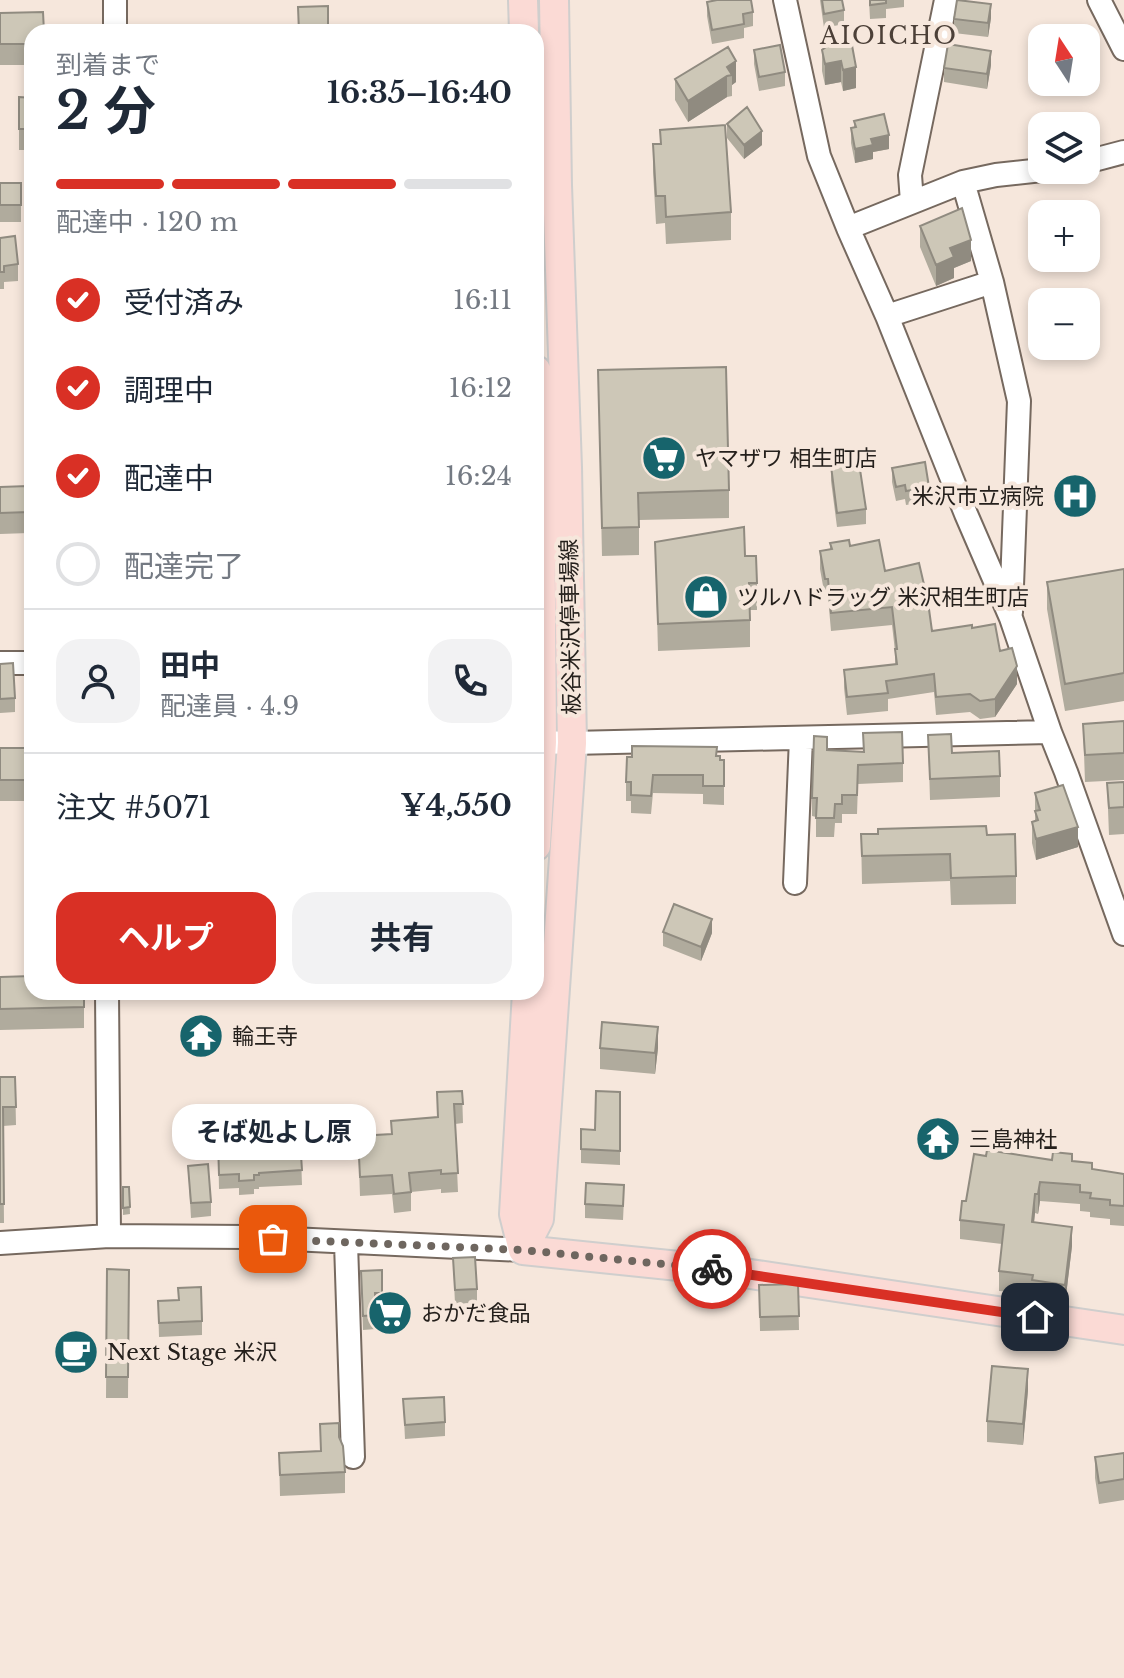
<!DOCTYPE html>
<html lang="ja">
<meta charset="utf-8">
<style>
:root{--surface:#fff;--page:#f2f2f3;--text:#1f2937;--muted:#747a83;--line:#e0e1e3;--accent:#d93025}
body{margin:0;font-family:"Libre Baskerville","Noto Sans JP",serif;background:var(--page);color:var(--text);height:100vh;display:flex;flex-direction:column;font-size:30px;white-space:nowrap}
*{box-sizing:border-box;margin:0}
p{font-size:26px;color:var(--muted)}
.icon{flex:none;width:44px;height:44px;fill:none;stroke:currentColor;stroke-width:2;stroke-linecap:round;stroke-linejoin:round}
.map{position:relative;flex:1;overflow:hidden}
.sheet{position:absolute;left:24px;top:24px;width:520px;height:976px;display:flex;flex-direction:column;background:var(--surface);border-radius:24px;box-shadow:0 4px 12px #0003}
.sheet>*{flex:none}
.needle{width:52px;rotate:348deg}
.tools{position:absolute;left:1028px;top:24px;display:grid;gap:16px}
.tools a{display:grid;place-items:center;width:72px;height:72px;border-radius:16px;background:var(--surface);box-shadow:0 4px 12px #0003;font-size:40px}
.pin{position:absolute;display:grid;place-items:center;width:68px;height:68px;color:#fff;margin:-34px;border-radius:16px;box-shadow:0 4px 12px #0006}
.courier{position:absolute;display:grid;place-items:center;width:80px;height:80px;margin:-40px;border:6px solid #d93025;border-radius:50%;background:#fff;color:#222;box-shadow:0 2px 10px #0007}
.bubble{position:absolute;height:56px;border-radius:24px;background:var(--surface);box-shadow:0 4px 12px #0003;font-size:26px;font-weight:700;line-height:56px;text-align:center}
.head em{font-style:normal;font-weight:700}
.head div{display:flex;flex-direction:column-reverse}
.head{display:flex;align-items:center;justify-content:space-between;height:136px;padding:0 32px}
h1{font-size:52px;font-weight:700;line-height:60px}
.bar{display:grid;grid-template-columns:repeat(4,1fr);gap:12px 8px;align-content:center;height:96px;padding:0 32px}
.bar i{height:10px;border-radius:6px;background:var(--line)}
.bar .on{background:var(--accent)}
.bar p{grid-column:span 4}
.line{display:flex;align-items:center;gap:20px;padding:0 32px;border-top:2px solid var(--line)}
.line div{flex:1}
.round{display:grid;place-items:center;flex:none;width:84px;height:84px;border-radius:24px;background:var(--page)}
ol{padding:0 32px;list-style:none}
li{display:flex;align-items:center;gap:24px;height:88px}
li p{margin-inline-start:auto}
li .icon{padding:8px;border-radius:50%;background:var(--accent);color:#fff;stroke-width:4}
li:last-child{color:var(--muted)}
li i{width:44px;height:44px;border:4px solid var(--line);border-radius:50%}
.action{display:flex;gap:16px;margin-top:auto;padding:16px 32px}
.action a{flex:1;height:92px;border-radius:24px;background:var(--accent);color:#fff;font-size:32px;font-weight:700;line-height:92px;text-align:center}
.action a+a{background:var(--page);color:var(--text)}
.map>svg:first-child{display:block}
.lines{fill:none;stroke-linecap:round;stroke-linejoin:round}
.minor-casing{stroke:#76695f;stroke-width:26}
.major-casing{stroke:#cfcecd;stroke-width:32}
.minor{stroke:#fff;stroke-width:22}
.major{stroke:#fbdad5;stroke-width:28}
.wall{fill:#b0ab9d}
.shaded-wall{fill:#908b80}
.building{fill:#cdc7b7;stroke:#908b80;stroke-width:2}
.done{stroke:#6e665f;stroke-width:8;stroke-dasharray:0 14.4}
.route{stroke:#d93025;stroke-width:10}
.labels{text-anchor:middle;stroke-width:8;stroke-linejoin:round;paint-order:stroke}
.poi-label{font-size:22px;fill:#25201c;stroke:#f6e7dc;text-anchor:start}
.street-label{font-size:22px;fill:#25201c;stroke:#f6e7dc}
.neighbourhood-label{font-size:24px;letter-spacing:2px;fill:#4c4038;stroke:#f6e7dc}
</style>
<div class="map">
<svg width="1124" height="1678" viewBox="0 0 1124 1678">
<rect width="100%" height="100%" fill="#f6e7dc"/>
<g class="lines">
<!-- minor casing -->
<g class="minor-casing">
<path id="minor" d="M785,0L819,156L848,228L887,316L966,514L1011,618L1050,732L1066,772L1124,934
M1099,0L1124,49
M115,32V0
M1086,162L1124,152
M912,202L910,175L946,0
M848,228L963,182L996,175L1042,170
M992,282L1019,401L1011,612
M887,316L992,282L963,182
M0,663H32
M536,742L572,743L1050,732
M795,883L801,738
M107,992L109,1236
M0,1243L109,1236L248,1237L523,1250
M346,1243L353,1457"/>
</g>
<!-- major casing -->
<g class="major-casing">
<path id="major" d="M523,0L524,32
M536,370L540,467L542,742L536,846
M523,1250L539,1219L572,743L567,467L557,185L554,0
M523,1250L737,1272L1124,1330
M523,1250L514,1214L527,992"/>
</g>
<!-- minor -->
<use href="#minor" class="minor"/>
<!-- major -->
<use href="#major" class="major"/>
</g>
<!-- wall -->
<path class="wall" d="M820,0H842L844,10V24L824,28Z
M869,0H904V7L886,9V18L870,19Z
M707,2L753,12V26L744,28V38L712,44L707,16Z
M0,13L32,32V65H0Z
M991,18L988,37L954,33V19Z
M830,44L856,88L843,91L841,82L825,85L822,71V50Z
M754,50L785,72V86L759,91L754,64Z
M736,61V82L732,85V96L727,97L688,122L675,100V79Z
M991,65L987,89L944,82V68Z
M19,97L32,98V150H19Z
M854,121L889,149L873,152V159L855,163L851,143V128H854Z
M727,124L762,145L744,159L727,138Z
M660,130L731,212V240L666,244L665,223L656,224L653,172V144H660Z
M0,183H21V222H0Z
M920,226L971,261L954,268V278L936,286L920,247Z
M0,238L18,264V281L4,282V289H0Z
M598,370L729,490V518L639,520V555L602,556Z
M831,466L866,509V524L837,527L831,481Z
M892,468L929,487V501L906,505L905,499L896,501L892,482Z
M28,486L29,533L0,534V487Z
M655,542L745,556L757,583V610H750V647L658,651Z
M830,543L850,546L885,571L932,631L972,628L1000,651L1017,684L995,717L980,719L970,712L936,715L934,692L888,699V711L847,715L844,688V670L895,664V651L892,625L831,631L828,597H825L820,569V551L830,549Z
M1124,569V701L1065,711L1047,609V582Z
M0,664L15,698V712L0,713Z
M1124,721V780L1085,782L1083,724Z
M863,733L903,763V782L858,784L857,814H842V823H835L834,837H816V817L812,816V798L827,750L863,752Z
M928,735L952,753L1000,776V797L930,800Z
M0,748H32V801H0Z
M717,756L720,760H724V805L703,804V794L653,793L651,814L631,813V801H626V782Z
M1124,782V834L1109,835L1107,783Z
M1035,793L1078,847L1036,860L1032,843V822L1035,821Z
M861,834L987,835L1016,876V904L951,905L950,881L862,884Z
M663,932L712,933L701,961L663,946Z
M0,977L84,992V1028L0,1030Z
M600,1048H658L655,1074L600,1069Z
M0,1077H15L16,1125L3,1126L4,1223H0Z
M462,1091L463,1123L455,1124L458,1192L441,1193V1189L411,1192V1211L394,1213L392,1194L360,1196L358,1136L391,1134V1121L438,1117L437,1092Z
M620,1092V1165L581,1163V1129L595,1130Z
M343,1122H348V1153L301,1154L302,1185L259,1187V1189H254V1194L239,1195V1188L219,1189L218,1140L235,1152L267,1151V1129L319,1126Z
M986,1156L1072,1161L1092,1169L1124,1174V1226L1110,1225V1219L1090,1217V1212L1080,1211V1204L1040,1201L1038,1214L1035,1213L1034,1222L1072,1246L1065,1304L1032,1299V1294L999,1291V1271L1002,1244L960,1239V1220Z
M188,1166L211,1202V1216L191,1218Z
M123,1187H129L130,1214L123,1215Z
M624,1199L623,1220L585,1218V1204Z
M453,1258L477,1289V1303L455,1304Z
M107,1269L129,1270L128,1398H106Z
M382,1270V1307H376V1329L363,1330L361,1271Z
M798,1284L799,1330L760,1331L759,1285Z
M158,1301L202,1321V1335L159,1337Z
M1028,1390L1023,1445L987,1442V1421Z
M403,1399L445,1422V1436L405,1439Z
M320,1424L339,1437L345,1472V1493L280,1496L279,1453L320,1451Z
M1124,1453V1500L1099,1504L1095,1478V1457Z"/>
<!-- shaded-wall -->
<path class="shaded-wall" d="M991,4V18L988,37V23Z
M991,51V65L987,89V74Z
M736,61V82L732,85V75L727,76V97L688,122V101L727,67Z
M841,61V82L825,85V64Z
M856,67V88L843,91V70Z
M762,131V145L744,159V145Z
M889,135V149L873,152V159L855,163V149L871,139Z
M971,240V261L954,268V278L936,286V265L950,248Z
M1017,666V684L995,717V699Z
M1078,827V847L1036,860V839Z
M712,919V933L701,961V947Z
M658,1027V1048L655,1074V1053Z
M1040,1182V1201L1038,1214V1194Z
M1035,1194V1213L1032,1241V1222Z
M1072,1227V1246L1065,1304V1285Z
M1028,1369V1390L1023,1445V1424Z"/>
<!-- building -->
<path class="building" d="M717,0H751L753,12L743,14L744,24L712,30L707,2Z
M822,0H842L844,10L824,14Z
M870,0H886V3L870,5Z
M957,0L991,4L988,23L954,19Z
M328,6V32H299L298,7Z
M43,12L44,32H32V44H0V13Z
M247,29V32H189V30Z
M851,40L856,67L843,70L841,61L825,64L822,50L830,44Z
M948,44L991,51L987,74L944,68Z
M780,45L785,72L759,77L754,50Z
M728,47L736,61L727,67L732,75L727,76L688,101L675,79Z
M19,97L32,98V129H19Z
M747,107L762,131L744,145L727,124Z
M884,114L889,135L871,139L873,145L855,149L851,128L856,127L854,121Z
M725,125L731,212L666,217L665,196H656L653,144H661L660,130Z
M0,183H21V205H0Z
M962,208L971,240L950,248L954,257L936,265L920,226Z
M15,236L18,264L4,266V272H0V238Z
M726,367L729,490L638,493L639,527L602,528L598,370Z
M925,462L929,487L906,491L905,485L896,487L892,468Z
M859,463L866,509L837,513L831,466Z
M28,486L29,512L0,513V487Z
M744,527L745,556H756L757,583H749L750,620L658,624L655,542Z
M849,540L850,546L879,540L885,571L919,563L928,602L932,631L972,625V628L995,624L1000,651L1012,648L1017,666L995,699L980,701L970,694L936,697L934,674L886,681L888,693L847,697L844,670L897,664L895,649H897L892,607L831,613L828,579H825L820,551L832,549L830,543Z
M1124,569V673L1065,684L1047,582Z
M13,663L15,698L0,699V664Z
M1124,721V753L1085,755L1083,724Z
M902,732L903,763L858,765L857,795H842V804H835L834,818H816L817,798H812L814,736L827,737V750L864,752L863,733Z
M951,734L952,753L999,751L1000,776L930,779L928,735Z
M632,746L717,747L716,756H720V760H724V786H703V775H653L651,796L631,795V782H626L627,757H632Z
M0,748H32V780H0Z
M1124,782V807L1109,808L1107,783Z
M1063,785L1078,827L1036,839L1032,822L1038,820L1035,811L1040,810L1035,793Z
M986,826L987,835L1015,834L1016,876L951,878L950,854L862,856L861,834H878V829Z
M674,904L712,919L701,947L663,932Z
M32,976V992H84V1007L0,1009V977Z
M602,1022L658,1027L655,1053L600,1048Z
M0,1077H15L16,1107H3L4,1204H0Z
M462,1091L463,1104H454L458,1173L441,1174V1170L409,1173L411,1192L394,1194L392,1175L360,1177L358,1136L392,1134L391,1121L438,1117L437,1092Z
M596,1091L620,1092V1151L581,1149V1129L595,1130Z
M343,1110V1122H348V1139L300,1140L302,1170L259,1173V1175H254V1180L239,1181V1174L219,1175L218,1140H235V1152L277,1150L276,1141H268L267,1129L319,1126V1111Z
M987,1150L1052,1160L1053,1152L1072,1154V1161L1092,1163V1169L1124,1174V1206L1110,1205V1200L1090,1198L1091,1193L1080,1192V1185L1040,1182L1038,1194H1035L1032,1222L1072,1227L1065,1285L1032,1280L1033,1275L999,1271L1004,1225L960,1220L962,1201H966L974,1154L986,1156Z
M208,1164L211,1202L191,1203L188,1166Z
M586,1183L624,1185L623,1206L585,1204Z
M123,1187H129L130,1207L123,1208Z
M475,1257L477,1289L455,1290L453,1258Z
M107,1269L129,1270L128,1377H106Z
M382,1270V1293H375L376,1315L363,1316L361,1271Z
M798,1284L799,1316L760,1317L759,1285Z
M201,1287L202,1321L159,1323L158,1301L179,1300L178,1288Z
M992,1366L1028,1369L1023,1424L987,1421Z
M444,1397L445,1422L405,1425L403,1399Z
M339,1423V1437L343,1446L345,1472L280,1475L279,1453L321,1451L320,1424Z
M1124,1453V1479L1099,1483L1095,1457Z"/>
<g class="lines">
<!-- done -->
<path class="done" d="M273,1239L523,1250L712,1269"/>
<!-- route -->
<path class="route" d="M712,1269L1035,1317"/>
</g>
<!-- icons -->
<defs>
<g id="supermarket-disc" transform="scale(2.3)"><circle r="9.5" fill="#17646c" stroke="#f6e7dc"/><path d="M-6-5.5h2.5l.6 2H6L4.5 2H-2.5L-4.4-4H-6ZM-1.5 3.2a1.3 1.3 0 1 0 .1 0ZM3 3.2a1.3 1.3 0 1 0 .1 0Z" fill="#fff"/></g>
<g id="hospital-disc" transform="scale(2.3)"><circle r="9.5" fill="#17646c" stroke="#f6e7dc"/><path d="M-5-5h3v3.5h4V-5h3V5h-3V1.5h-4V5h-3Z" fill="#fff"/></g>
<g id="shop-disc" transform="scale(2.3)"><circle r="9.5" fill="#17646c" stroke="#f6e7dc"/><path d="M-5-2.5h2.3a2.7 3.5 0 0 1 5.4 0H5L5.5 6h-11ZM-1.5-2.5h3a1.5 2.3 0 0 0-3 0Z" fill="#fff"/></g>
<g id="temple-disc" transform="scale(2.3)"><circle r="9.5" fill="#17646c" stroke="#f6e7dc"/><path d="M0-6L5-2H3V0L6.5 2.5H4V6H1.5V3h-3V6H-4V2.5H-6.5L-3 0V-2H-5Z" fill="#fff"/></g>
<g id="cafe-disc" transform="scale(2.3)"><circle r="9.5" fill="#17646c" stroke="#f6e7dc"/><path d="M-5.5-4.5H6V0H3Q3 3.5 0 3.5H-2.5Q-5.5 3.5-5.5 0ZM3-3.2v2h1.7v-2ZM-6 4.5H4V6H-6Z" fill="#fff"/></g>
</defs>
<g fill-rule="evenodd">
<use href="#supermarket-disc" x="664" y="458"/>
<use href="#hospital-disc" x="1075" y="496"/>
<use href="#shop-disc" x="706" y="597"/>
<use href="#temple-disc" x="201" y="1036"/>
<use href="#temple-disc" x="938" y="1139"/>
<use href="#supermarket-disc" x="390" y="1313"/>
<use href="#cafe-disc" x="76" y="1352"/>
</g>
<g class="labels">
<!-- poi labels -->
<g class="poi-label">
<text x="695" y="466">ヤマザワ 相生町店</text>
<text x="1044" y="504" text-anchor="end">米沢市立病院</text>
<text x="737" y="605">ツルハドラッグ 米沢相生町店</text>
<text x="232" y="1044">輪王寺</text>
<text x="969" y="1147">三島神社</text>
<text x="421" y="1321">おかだ食品</text>
<text x="107" y="1360">Next Stage 米沢</text>
</g>
<!-- street labels -->
<g class="street-label">
<text transform="translate(570 627) rotate(-91)" y="8">板谷米沢停車場線</text>
</g>
<!-- neighbourhood labels -->
<g class="neighbourhood-label">
<text x="889" y="44">AIOICHO</text>
</g>
</g>
</svg>
<div class="tools">
<a><svg class="needle" viewBox="-14 -14 28 28"><path d="M0-13l5 13h-10z" fill="#e53935"/><path d="M0 13l5-13h-10z" fill="#747a83"/></svg></a>
<a><svg class="icon" aria-label="layers" viewBox="0 0 24 24"><path d="M12 4l9 5-9 5-9-5zM3 14l9 5 9-5"/></svg></a>
<a>+</a>
<a>−</a>
</div>
<div class="pin" style="left:273px;top:1239px;background:#ea580c"><svg class="icon" aria-label="bag" viewBox="0 0 24 24"><path d="M5 8h14l-1 12H6zM9 8a3 3 0 0 1 6 0"/></svg></div>
<div class="pin" style="left:1035px;top:1317px;background:#1f2937"><svg class="icon" aria-label="home" viewBox="0 0 24 24"><path d="M3 11l9-7 9 7M6 9v11h12V9"/></svg></div>
<div class="courier" style="left:712px;top:1269px"><svg class="icon" aria-label="bike" viewBox="0 0 24 24"><circle cx="6" cy="16" r="4"/><circle cx="18" cy="16" r="4"/><path d="M6 16l4-8h5l3 8M10 8l3 8H6M13 5h3"/></svg></div>
<div class="bubble" style="left:172px;top:1104px;width:204px">そば処よし原</div>
<section class="sheet">
<div class="head"><div><h1>2 分</h1><p>到着まで</p></div><em>16:35–16:40</em></div>
<div class="bar"><i class="on"></i><i class="on"></i><i class="on"></i><i></i><p>配達中 · 120 m</p></div>
<ol>
<li><svg class="icon" aria-label="check" viewBox="0 0 24 24"><path d="M5 12l5 5 9-10"/></svg>受付済み<p>16:11</p></li>
<li><svg class="icon" aria-label="check" viewBox="0 0 24 24"><path d="M5 12l5 5 9-10"/></svg>調理中<p>16:12</p></li>
<li><svg class="icon" aria-label="check" viewBox="0 0 24 24"><path d="M5 12l5 5 9-10"/></svg>配達中<p>16:24</p></li>
<li><i></i>配達完了</li>
</ol>
<div class="line" style="height:144px"><a class="round"><svg class="icon" aria-label="person" viewBox="0 0 24 24"><circle cx="12" cy="8" r="4"/><path d="M4 21q1-7 8-7t8 7"/></svg></a><div><b>田中</b><p>配達員 · 4.9</p></div><a class="round"><svg class="icon" aria-label="phone" viewBox="0 0 24 24"><path d="M5 4h4l2 5-3 2q2 4 5 5l2-3 5 2v4C11 20 4 13 5 4z"/></svg></a></div>
<div class="line" style="height:104px"><div>注文 #5071</div><b>¥4,550</b></div>
<div class="action"><a>ヘルプ</a><a>共有</a></div>
</section>
</div>
